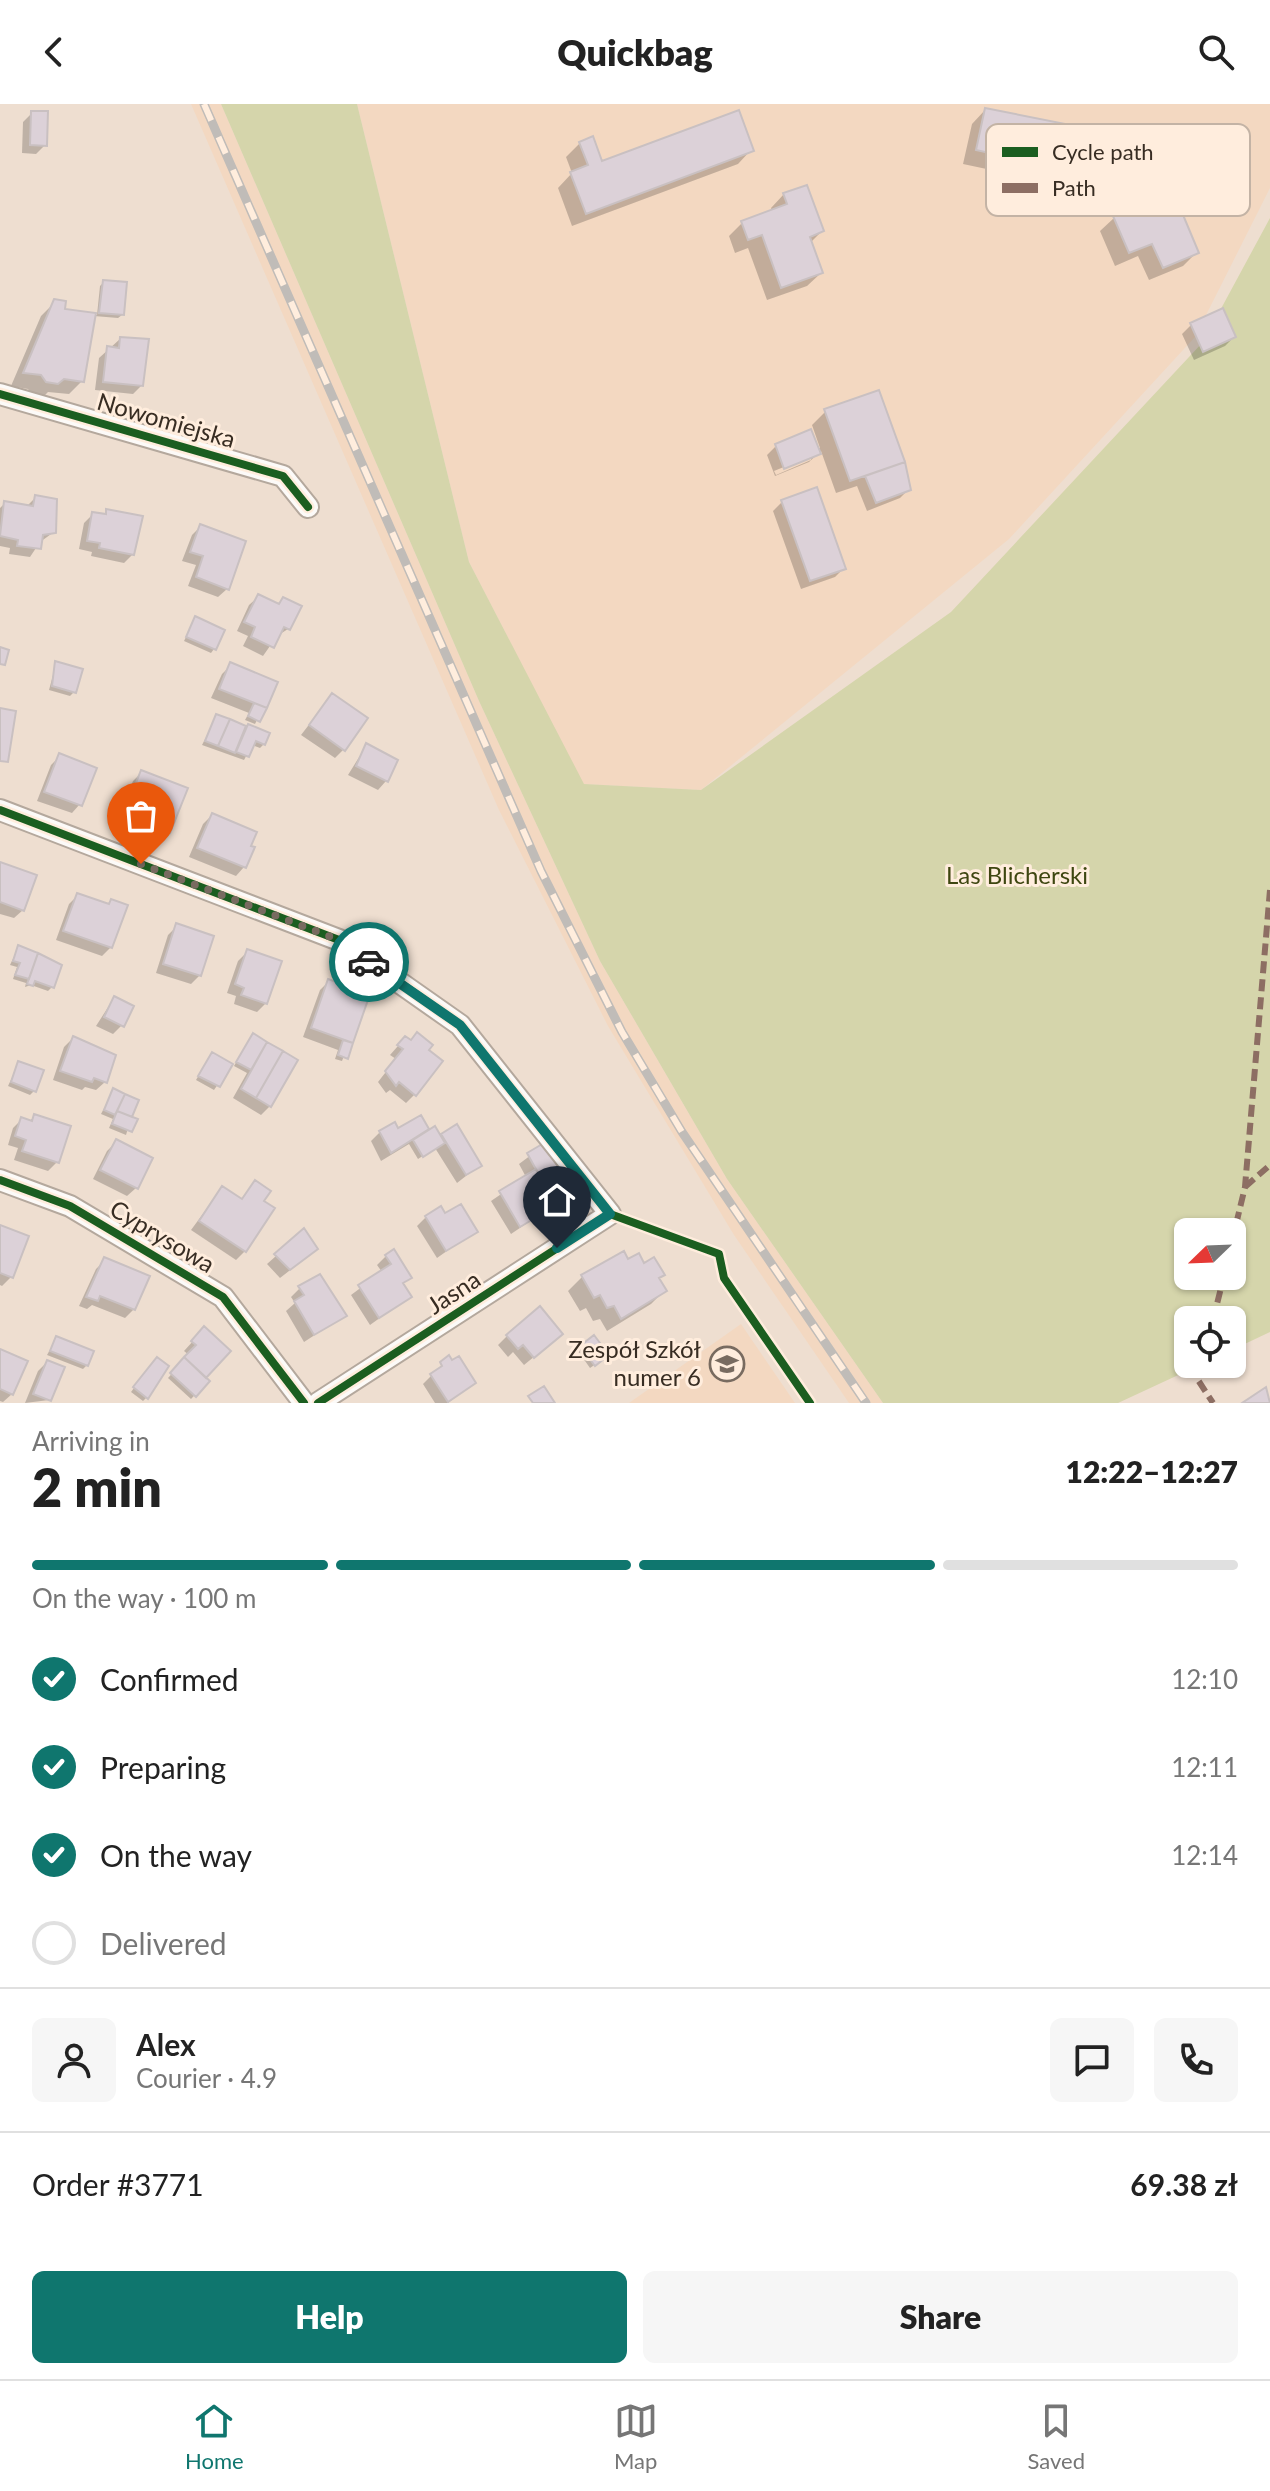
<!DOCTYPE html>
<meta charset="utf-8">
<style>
:root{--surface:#fff;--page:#f6f6f6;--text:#222;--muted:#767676;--line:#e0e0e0;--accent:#0f766e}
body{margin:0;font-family:Lato,sans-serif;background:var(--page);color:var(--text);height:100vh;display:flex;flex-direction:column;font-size:30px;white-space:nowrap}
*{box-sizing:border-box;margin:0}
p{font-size:26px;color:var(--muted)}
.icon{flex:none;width:44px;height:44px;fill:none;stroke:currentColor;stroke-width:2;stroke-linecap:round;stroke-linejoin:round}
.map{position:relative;height:1299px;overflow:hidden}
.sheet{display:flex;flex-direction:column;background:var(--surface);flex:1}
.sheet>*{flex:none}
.needle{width:52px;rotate:247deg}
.tools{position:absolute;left:1174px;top:1114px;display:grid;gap:16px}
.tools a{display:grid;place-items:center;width:72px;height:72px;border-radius:12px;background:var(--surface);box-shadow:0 2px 6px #0004;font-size:40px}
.pin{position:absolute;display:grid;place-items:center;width:68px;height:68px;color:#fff;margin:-82px -34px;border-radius:50% 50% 50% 0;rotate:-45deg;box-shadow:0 0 8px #0007}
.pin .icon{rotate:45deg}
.courier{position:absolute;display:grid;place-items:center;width:80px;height:80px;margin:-40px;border:6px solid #0f766e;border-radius:50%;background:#fff;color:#222;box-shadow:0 2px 10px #0007}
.head em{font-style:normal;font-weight:800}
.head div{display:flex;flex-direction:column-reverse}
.head{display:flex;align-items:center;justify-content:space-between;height:136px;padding:0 32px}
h1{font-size:52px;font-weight:800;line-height:60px}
.bar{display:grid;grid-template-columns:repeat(4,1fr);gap:12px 8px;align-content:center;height:96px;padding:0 32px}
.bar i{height:10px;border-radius:6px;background:var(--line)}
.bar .selected{background:var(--accent)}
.bar p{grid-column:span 4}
.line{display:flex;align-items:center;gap:20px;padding:0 32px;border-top:2px solid var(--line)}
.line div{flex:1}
.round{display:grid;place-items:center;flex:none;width:84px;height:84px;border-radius:12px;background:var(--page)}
ol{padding:0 32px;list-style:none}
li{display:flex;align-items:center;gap:24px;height:88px}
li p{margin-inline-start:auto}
li .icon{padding:8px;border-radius:50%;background:var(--accent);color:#fff;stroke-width:4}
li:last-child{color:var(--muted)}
li i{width:44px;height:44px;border:4px solid var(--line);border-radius:50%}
.cta{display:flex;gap:16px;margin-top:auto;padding:16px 32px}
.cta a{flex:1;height:92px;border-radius:12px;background:var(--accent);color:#fff;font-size:32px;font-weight:800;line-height:92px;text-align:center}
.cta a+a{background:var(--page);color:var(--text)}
header{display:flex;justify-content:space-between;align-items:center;height:104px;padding:0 32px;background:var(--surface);font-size:36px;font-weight:800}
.menu{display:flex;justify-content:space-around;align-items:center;height:112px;border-top:2px solid var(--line);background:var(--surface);font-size:22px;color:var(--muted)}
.menu a{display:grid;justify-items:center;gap:4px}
.menu .selected{color:var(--accent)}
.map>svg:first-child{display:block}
.built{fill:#f3d8c1}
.green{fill:#d5d5ab;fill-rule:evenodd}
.shadow{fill:#0003;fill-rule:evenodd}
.building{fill:#dcd1d8;stroke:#c9c0c1;stroke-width:2}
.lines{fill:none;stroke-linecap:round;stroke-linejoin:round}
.street-casing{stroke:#b4a89d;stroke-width:24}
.street{stroke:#fcfaf8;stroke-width:20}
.rail-casing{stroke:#c0bcb8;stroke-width:9}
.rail{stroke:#ffeddd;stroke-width:6;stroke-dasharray:18;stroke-linecap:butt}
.quiet{stroke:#8d6e63;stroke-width:6;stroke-dasharray:12 6;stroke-linecap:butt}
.cycleway-casing{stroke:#ffeddd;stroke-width:13}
.cycleway{stroke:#1b5e20;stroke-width:8}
.done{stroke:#786b60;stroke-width:8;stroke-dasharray:0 14.4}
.route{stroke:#0f766e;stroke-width:10}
.labels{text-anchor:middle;stroke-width:6;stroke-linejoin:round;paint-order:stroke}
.street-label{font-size:24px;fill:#382d23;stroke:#ffeddd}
.park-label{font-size:24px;fill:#3e4610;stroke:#ffeddd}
.poi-label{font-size:24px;fill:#382d23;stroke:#ffeddd;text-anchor:end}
.key{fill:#ffeddd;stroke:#c3b3a5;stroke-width:2}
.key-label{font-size:22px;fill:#382d23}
</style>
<header><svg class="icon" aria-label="back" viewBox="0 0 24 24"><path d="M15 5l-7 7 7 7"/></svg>Quickbag<svg class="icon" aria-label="search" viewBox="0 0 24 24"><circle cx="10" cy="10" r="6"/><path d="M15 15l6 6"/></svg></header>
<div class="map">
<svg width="1270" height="1299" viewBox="0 0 1270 1299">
<rect width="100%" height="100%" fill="#eeded0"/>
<!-- built -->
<path class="built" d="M191,0H221L479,597L600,857L727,1075L883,1299H849L734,1131L608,922L499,706Z
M357,0H1270V84L1195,233L1009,435L701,686L583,680L469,458Z
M741,1220L795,1299H629Z"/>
<!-- green -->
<path class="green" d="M221,0H357L469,458L584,680L701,686L951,508L1203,238L1270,114V1228L1232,1246V1216H1188V1260H1202L1118,1299H883L727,1075L600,857L479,597ZM1188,1128H1232V1172H1188Z"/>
<!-- shadow -->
<path class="shadow" d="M985,6L1124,88L1110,102L1078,96L1065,108L1038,113L1021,110L1001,94L994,79L996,67L963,60L972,20Z
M32,9L45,41L36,50L22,49L23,18Z
M580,39L601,59L751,46L738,60L572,122L558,84L572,69L566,53Z
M784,90L822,127L810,139L821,169L807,182L767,196L748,144L735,149L729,132L743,118L772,108L771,104Z
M1114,114L1196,149L1183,162L1149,176L1138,152L1115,162L1100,127Z
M104,178L122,211L118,214L94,212L82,277L69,290L48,288L43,293L32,291L28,285L11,282L41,212L55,198L62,206L97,211L100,182Z
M1191,221L1234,233L1225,242L1194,256L1182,230Z
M120,235L142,281L133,290L95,286L99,254Z
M826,307L903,358L909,385L900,394L867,407L857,382L836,389L821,347L809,358L775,372L767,351L776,342L820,344L812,321ZM811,352V356L776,371L774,367Z
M35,394L54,428L40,438L30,453L9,450L10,444L0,442V404L5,399L26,403Z
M782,398L844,464L835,473L801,485L773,407Z
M107,407L133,450L124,459L91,452L92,448L79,445L84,419L93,410L103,411Z
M200,423L227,485L218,493L188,482L196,461L182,457L192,431Z
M258,493L277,501L283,495L288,525L277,532L263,552L243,542L248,532L237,527L249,501Z
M195,515L214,545L211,549L184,537Z
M56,560L74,588L70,592L49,586Z
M231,561L275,579L255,620L245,616L249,609L211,594L222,570Z
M332,591L343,646L335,654L301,631Z
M217,612L268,630L264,640L260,644L252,641L244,656L202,641Z
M366,642L386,677L378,686L348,671Z
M60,652L80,700L72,709L37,697L51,661Z
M142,668L168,728L159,736L116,719L133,677Z
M212,711L244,763L236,772L189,753L203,720Z
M0,760L23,806L14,814L0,810Z
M78,791L107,801L111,797V843L102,852L56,836L69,800Z
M177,822L200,871L191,880L156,869L168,831Z
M18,844L51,855L52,883L48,887L31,881L25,883L26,879L13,875L17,863L10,861Z
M247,848L266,899L257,908L234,900L236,892L227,889L238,857Z
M329,877L368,891L342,957L335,955L338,946L303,933L320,886Z
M114,894L122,921L113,930L96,922Z
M73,934L105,978L96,986L85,983L82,986L53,976L64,943Z
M405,934L415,990L406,999L390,986L386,989L378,978L396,955L390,951Z
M249,936L261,946L267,940L270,1002L261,1011L233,994L247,969L234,962Z
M209,954L231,961L214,986L196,976Z
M19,959L34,987L30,991L8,982Z
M113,987L136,997L126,1031L109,1024L113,1015L101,1010Z
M35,1012L57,1058L48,1067L14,1056L18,1044L8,1041L13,1024L22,1015L29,1018Z
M456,1023L480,1061L457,1079L435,1044L418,1055L409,1040L381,1057L371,1037L380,1028L427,1025L420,1032L440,1034Z
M116,1038L136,1084L127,1092L93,1075L107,1047Z
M543,1042L563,1076L547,1089L554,1101L511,1130L491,1097L526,1073L519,1060Z
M255,1079L245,1147L236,1156L191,1126L222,1084L240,1096Z
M445,1112L475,1127L437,1154L417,1122L426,1113Z
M0,1123L11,1173L2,1182L0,1181Z
M304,1127L307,1153L280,1174L267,1160Z
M386,1152L409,1173L402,1181L409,1193L370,1221L351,1191L382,1168L377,1161Z
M105,1156L134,1205L125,1214L92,1201L87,1205L79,1202L96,1165Z
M644,1162L665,1186L651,1200L607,1227L600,1215L593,1217L586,1204L580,1207L568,1187L582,1173Z
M300,1184L344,1212L304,1238L286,1207L295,1199L291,1193Z
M204,1225V1274L208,1277L191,1295L168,1274L189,1251L184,1247Z
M507,1232L552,1238L524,1261L513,1248L508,1253L498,1241Z
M56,1235L87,1261L83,1265L47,1251Z
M581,1243L603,1255L590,1264L578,1247Z
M0,1247L12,1290L3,1298L0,1297Z
M449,1254L474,1279L448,1299H435L423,1280Z
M47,1258L49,1296L25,1299L38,1267Z
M153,1259L146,1294L143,1297L131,1288Z"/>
<!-- building -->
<path class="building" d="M985,4L1136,34L1126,89L1093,83L1081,95L1053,100L1035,97L1014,80L1007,64L1008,53L976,46Z
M739,6L754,47L586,110L570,68L588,61L579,38L593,32L602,57Z
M31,7H48L47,42L30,41Z
M807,81L824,127L810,133L823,169L781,184L762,131L748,136L741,117L787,100L783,89Z
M1173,87L1199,149L1163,164L1152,140L1129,149L1113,112Z
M103,176L127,178L124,211L99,209Z
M54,195L66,197L65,205L96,209L84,278L64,275L58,280L46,278L41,271L23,269Z
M1223,204L1236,233L1203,248L1190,219Z
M120,233L149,235L143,282L103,278L107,242L119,244Z
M879,286L905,358L850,377L824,305Z
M811,325L821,350L784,365L775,340Z
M905,358L911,386L876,399L865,372Z
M817,383L846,465L810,477L781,396Z
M35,391L57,395L56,429L43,431L41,445L17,442L18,436L0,432L4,397L33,402Z
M106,405L143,412L134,451L99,444L100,439L87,437L92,408L106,410Z
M200,420L246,437L229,486L196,473L203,452L190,448Z
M258,490L279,500L283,493L302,502L290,526L284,523L274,544L251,533L255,523L244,518Z
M195,512L225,526L216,546L186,533Z
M0,543L9,546L5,561L0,560Z
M55,557L83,565L76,589L52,582Z
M230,558L278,578L267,604L219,585Z
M332,589L368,614L345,647L309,621Z
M254,599L267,604L260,618L248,612Z
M0,604L16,607L8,658L0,657Z
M216,610L230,615L218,642L205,637Z
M230,615L246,622L235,649L218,642Z
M248,620L270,629L265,641L256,637L249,653L236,648Z
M366,639L398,656L388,678L356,662Z
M59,649L97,664L82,702L44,688Z
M141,666L188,684L170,729L124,710Z
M212,709L257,728L251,742L255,743L246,764L197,744Z
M0,758L37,771L24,807L0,798Z
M77,789L109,800L111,795L128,801L112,844L63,827Z
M176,819L214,832L201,872L163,860Z
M18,841L38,849L29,875L15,871L20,859L13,857Z
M247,845L282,857L267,900L241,891L244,884L235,880Z
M38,849L62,861L54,884L35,877L33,882L27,880Z
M328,875L370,890L353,939L311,924Z
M114,892L134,902L124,923L104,913Z
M417,928L433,941L429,946L443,957L416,992L399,978L396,982L385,967L403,945L397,941L405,932L411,936Z
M253,929L267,938L251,966L236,958Z
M73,932L116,951L107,979L94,974L92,978L60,967Z
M343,936L353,939L348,955L338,951Z
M267,938L283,947L256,994L241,985Z
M283,947L298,956L271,1003L256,994Z
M212,948L233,960L220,983L198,972Z
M18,957L44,966L36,988L11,978Z
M113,984L125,990L115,1011L104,1006Z
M125,990L139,996L132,1013L117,1007Z
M117,1007L138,1015L132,1028L112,1020Z
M34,1010L71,1022L59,1059L22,1047L26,1036L15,1032L21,1013L32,1017Z
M421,1011L429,1025L391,1049L379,1027L395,1018L398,1024Z
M457,1020L482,1062L466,1071L441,1030Z
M435,1022L445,1039L423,1053L413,1036Z
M116,1035L153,1054L138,1085L100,1066Z
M544,1039L566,1076L548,1087L527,1049Z
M536,1065L557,1101L520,1123L499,1087Z
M255,1076L271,1087L264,1097L275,1104L246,1148L199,1117L222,1082L242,1095Z
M461,1100L478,1128L446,1147L425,1112L441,1102L445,1109Z
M0,1121L29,1132L13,1174L0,1169Z
M304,1124L318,1145L290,1166L274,1150Z
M394,1145L412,1174L403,1179L412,1193L379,1214L358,1181L391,1160L385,1151Z
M624,1147L628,1155L639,1149L644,1159L654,1153L665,1171L659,1174L667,1187L621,1215L614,1202L607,1204L600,1191L594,1194L581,1171Z
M104,1153L150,1172L135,1206L100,1192L98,1197L86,1193Z
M320,1170L347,1212L314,1231L294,1197L304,1191L298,1182Z
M540,1202L563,1230L534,1254L523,1241L518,1245L506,1231Z
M204,1222L231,1247L206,1274L184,1253L196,1241L191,1237Z
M594,1231L609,1251L595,1262L580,1242Z
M56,1232L94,1247L88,1262L50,1247Z
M0,1245L28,1257L13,1291L0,1285Z
M449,1251L452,1256L459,1252L476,1279L448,1298L430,1270L442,1262L440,1258Z
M157,1253L169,1262L148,1295L133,1283Z
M184,1253L210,1277L196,1293L170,1269Z
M47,1256L65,1263L51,1297L33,1290Z
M544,1282L555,1299H533L528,1292Z
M1266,1283L1270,1299H1242Z"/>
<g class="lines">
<!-- street casing -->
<g class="street-casing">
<path id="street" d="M0,290L283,372L308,403
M0,706L339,836L460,921L610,1110L318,1299
M0,1076L70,1102L223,1193L304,1299"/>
</g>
<!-- street -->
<use href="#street" class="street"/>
<!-- rail casing -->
<g class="rail-casing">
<path id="rail" d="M204,0L541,767L622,928L682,1028L866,1299"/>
</g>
<!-- rail -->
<use href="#rail" class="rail"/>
<!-- quiet -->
<path class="quiet" d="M1245,1083L1270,1061
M1232,1137L1245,1083L1270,786
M1213,1216L1224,1172
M1202,1260L1198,1276L1213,1299"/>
<!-- cycleway casing -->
<g class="cycleway-casing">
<path id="cycleway" d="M0,290L283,372L308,403
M0,706L339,836L460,921L610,1110
M0,1076L70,1102L223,1193L304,1299
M610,1110L719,1150L724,1174L810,1299
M318,1299L610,1110"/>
</g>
<!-- cycleway -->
<use href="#cycleway" class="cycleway"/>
</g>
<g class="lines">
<!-- done -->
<path class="done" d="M141,760L339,836L369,858"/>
<!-- route -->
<path class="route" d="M369,858L460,921L610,1110L557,1144"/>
</g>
<!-- icons -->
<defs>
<g id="school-ring" transform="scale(1.8)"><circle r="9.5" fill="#ffeddd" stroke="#786b60" stroke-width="1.5"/><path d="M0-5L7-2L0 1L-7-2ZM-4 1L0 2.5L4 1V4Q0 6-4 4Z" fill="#786b60"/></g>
</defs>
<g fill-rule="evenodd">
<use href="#school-ring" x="727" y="1260"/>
</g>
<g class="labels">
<!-- street labels -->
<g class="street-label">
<text transform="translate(166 317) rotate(16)" y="8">Nowomiejska</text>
<text transform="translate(162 1133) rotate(31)" y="8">Cyprysowa</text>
<text transform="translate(454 1189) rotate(-33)" y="8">Jasna</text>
</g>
<!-- park labels -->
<g class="park-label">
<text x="1017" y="780">Las Blicherski</text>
</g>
<!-- poi labels -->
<g class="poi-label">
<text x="701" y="1254">Zespół Szkół<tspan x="701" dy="28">numer 6</tspan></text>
</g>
</g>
<!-- legend -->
<rect x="986" y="20" width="264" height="92" rx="12" class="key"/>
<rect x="1002" y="43" width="36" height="10" fill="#1b5e20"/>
<rect x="1002" y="79" width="36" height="10" fill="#8d6e63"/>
<g class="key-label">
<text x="1052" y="56">Cycle path</text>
<text x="1052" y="92">Path</text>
</g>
</svg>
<div class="tools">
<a><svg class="needle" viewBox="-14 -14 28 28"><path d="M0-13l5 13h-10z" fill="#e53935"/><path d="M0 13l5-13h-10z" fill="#767676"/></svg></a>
<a><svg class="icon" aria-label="locate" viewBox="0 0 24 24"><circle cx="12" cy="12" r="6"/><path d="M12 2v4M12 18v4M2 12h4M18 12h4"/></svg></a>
</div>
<div class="pin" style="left:141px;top:760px;background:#ea580c"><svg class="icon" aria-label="bag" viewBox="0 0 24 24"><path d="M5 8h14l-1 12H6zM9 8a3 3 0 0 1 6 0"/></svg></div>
<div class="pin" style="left:557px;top:1144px;background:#1f2937"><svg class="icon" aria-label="home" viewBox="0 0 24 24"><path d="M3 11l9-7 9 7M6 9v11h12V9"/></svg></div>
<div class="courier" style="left:369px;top:858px"><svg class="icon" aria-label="car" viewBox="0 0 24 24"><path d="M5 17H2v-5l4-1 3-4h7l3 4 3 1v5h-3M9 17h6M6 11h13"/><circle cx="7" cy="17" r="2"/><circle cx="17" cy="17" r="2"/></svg></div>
</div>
<section class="sheet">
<div class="head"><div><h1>2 min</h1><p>Arriving in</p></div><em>12:22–12:27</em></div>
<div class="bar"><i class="selected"></i><i class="selected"></i><i class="selected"></i><i></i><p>On the way · 100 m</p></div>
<ol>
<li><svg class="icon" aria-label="check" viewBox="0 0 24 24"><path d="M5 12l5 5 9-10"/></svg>Confirmed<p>12:10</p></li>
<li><svg class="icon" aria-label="check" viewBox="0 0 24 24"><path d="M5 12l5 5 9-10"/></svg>Preparing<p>12:11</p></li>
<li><svg class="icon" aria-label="check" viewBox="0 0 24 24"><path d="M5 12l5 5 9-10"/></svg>On the way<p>12:14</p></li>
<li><i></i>Delivered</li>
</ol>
<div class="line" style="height:144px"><a class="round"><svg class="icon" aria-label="person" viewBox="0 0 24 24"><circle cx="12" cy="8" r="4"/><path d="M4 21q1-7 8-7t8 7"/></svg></a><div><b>Alex</b><p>Courier · 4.9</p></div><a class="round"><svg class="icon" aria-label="chat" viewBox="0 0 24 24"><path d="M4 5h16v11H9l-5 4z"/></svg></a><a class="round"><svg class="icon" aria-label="phone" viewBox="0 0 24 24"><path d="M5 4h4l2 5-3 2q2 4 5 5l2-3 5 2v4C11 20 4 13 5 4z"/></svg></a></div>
<div class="line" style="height:104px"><div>Order #3771</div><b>69.38 zł</b></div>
<div class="cta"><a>Help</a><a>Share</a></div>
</section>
<nav class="menu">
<a class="selected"><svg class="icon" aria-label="home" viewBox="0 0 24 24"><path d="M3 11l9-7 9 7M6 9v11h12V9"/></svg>Home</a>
<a><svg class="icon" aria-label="map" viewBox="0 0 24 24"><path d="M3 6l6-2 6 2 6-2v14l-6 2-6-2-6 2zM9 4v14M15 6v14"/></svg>Map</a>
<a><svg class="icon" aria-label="saved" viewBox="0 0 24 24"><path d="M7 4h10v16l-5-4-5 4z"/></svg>Saved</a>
</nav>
